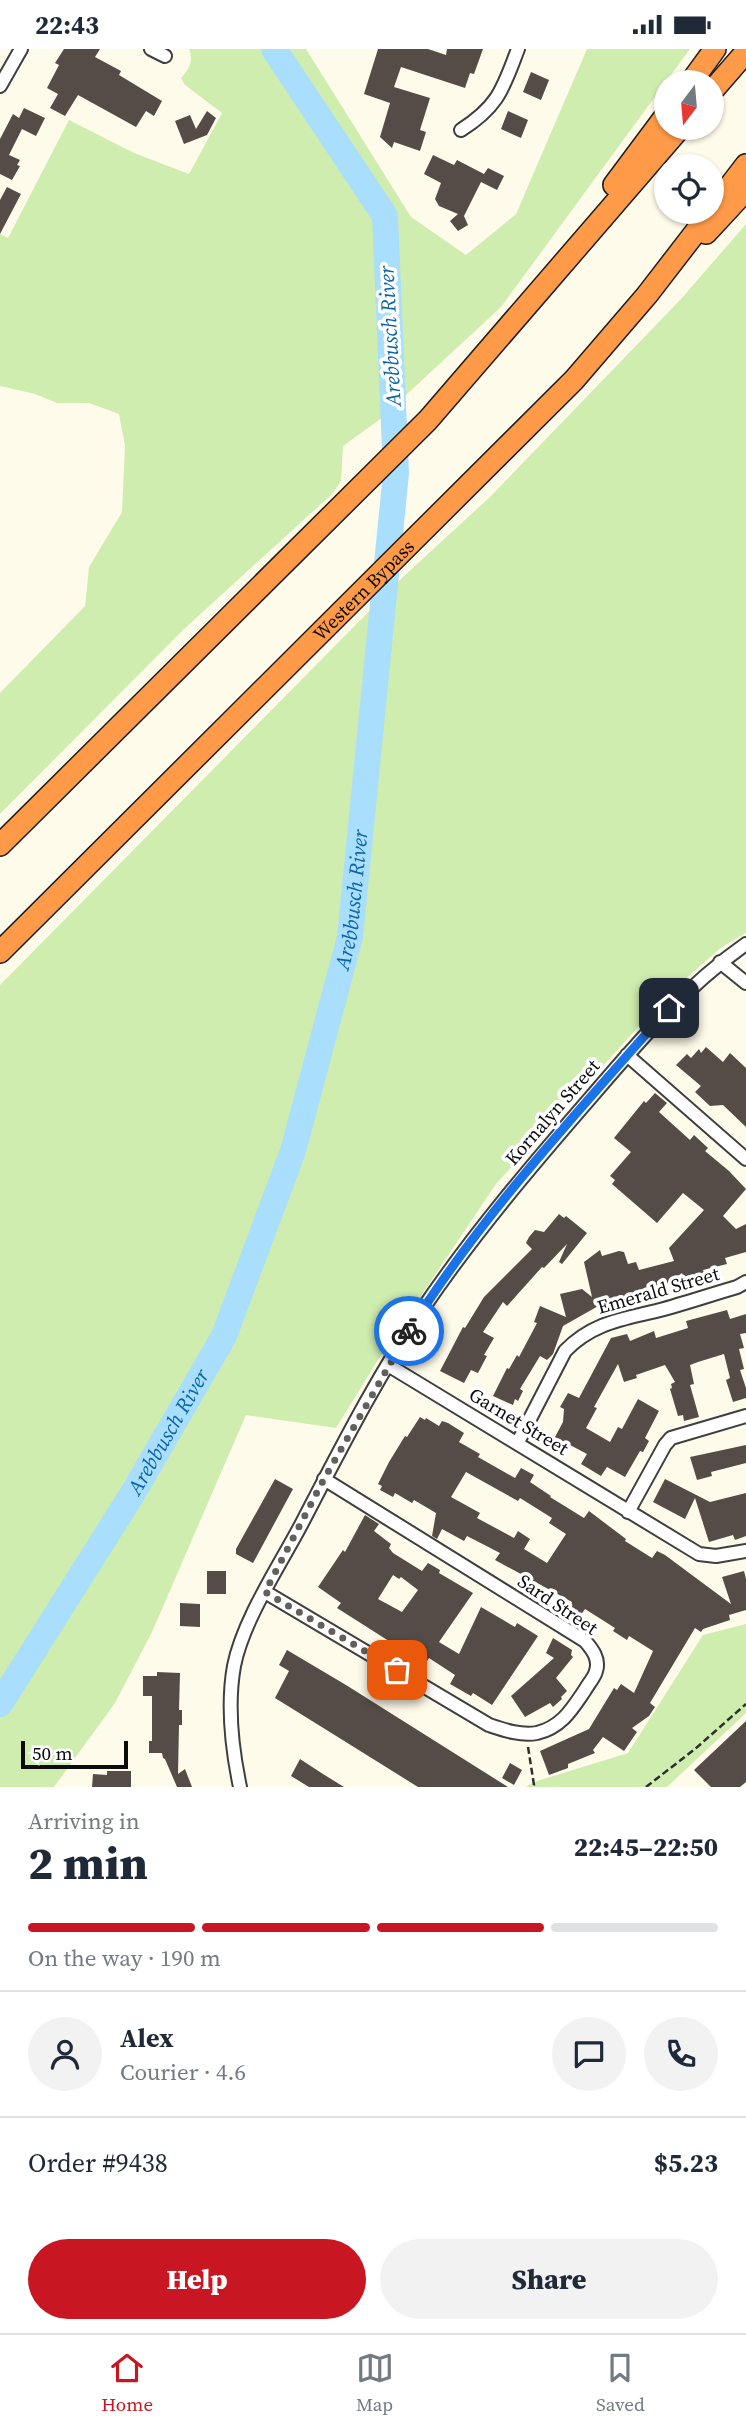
<!DOCTYPE html>
<meta charset="utf-8">
<style>
:root{--surface:#fff;--page:#f2f2f3;--text:#1f2937;--muted:#747a83;--line:#e0e1e3;--accent:#c81722}
body{margin:0;font-family:"Source Serif 4",serif;background:var(--page);color:var(--text);height:100vh;display:flex;flex-direction:column;font-size:26px;white-space:nowrap}
*{box-sizing:border-box;margin:0}
p{font-size:23px;color:var(--muted)}
.icon{flex:none;width:38px;height:38px;fill:none;stroke:currentColor;stroke-width:2;stroke-linecap:round;stroke-linejoin:round}
.map{position:relative;height:1738px;overflow:hidden}
.details{display:flex;flex-direction:column;background:var(--surface);flex:1}
.details>*{flex:none}
.needle{width:46px;rotate:196deg}
.controls{position:absolute;left:654px;top:21px;display:grid;gap:14px}
.controls a{display:grid;place-items:center;width:70px;height:70px;border-radius:50%;background:var(--surface);box-shadow:0 2px 5px #0004;font-size:35px}
.scale{position:absolute;left:21px;bottom:18px;width:107px;box-sizing:border-box;padding-left:7px;border:4px solid #0c0c0c;border-top:0;font-size:19px;line-height:24px;white-space:nowrap;color:#0c0c0c;-webkit-text-stroke:5px #fff;paint-order:stroke}
.pin{position:absolute;display:grid;place-items:center;width:60px;height:60px;color:#fff;margin:-30px;border-radius:14px;box-shadow:0 4px 10px #0006}
.courier{position:absolute;display:grid;place-items:center;width:70px;height:70px;margin:-35px;border:5px solid #1a73e8;border-radius:50%;background:#fff;color:#222;box-shadow:0 2px 9px #0007}
.overview em{font-style:normal;font-weight:800}
.overview div{display:flex;flex-direction:column-reverse}
.overview{display:flex;align-items:center;justify-content:space-between;height:119px;padding:0 28px}
h1{font-size:46px;font-weight:800;line-height:52px}
.bar{display:grid;grid-template-columns:repeat(4,1fr);gap:10px 7px;align-content:center;height:84px;padding:0 28px}
.bar i{height:9px;border-radius:5px;background:var(--line)}
.bar .on{background:var(--accent)}
.bar p{grid-column:span 4}
.line{display:flex;align-items:center;gap:18px;padding:0 28px;border-top:2px solid var(--line)}
.line div{flex:1}
.round{display:grid;place-items:center;flex:none;width:74px;height:74px;border-radius:37px;background:var(--page)}
.cta{display:flex;gap:14px;margin-top:auto;padding:14px 28px}
.cta a{flex:1;height:80px;border-radius:42px;background:var(--accent);color:#fff;font-size:28px;font-weight:800;line-height:80px;text-align:center}
.cta a+a{background:var(--page);color:var(--text)}
.status{display:flex;justify-content:space-between;align-items:center;height:49px;padding:0 35px;background:var(--surface);direction:ltr}
.status svg{height:19px;fill:currentColor}
.dock{display:flex;justify-content:space-around;align-items:center;height:98px;border-top:2px solid var(--line);background:var(--surface);font-size:19px;color:var(--muted)}
.dock a{display:grid;justify-items:center;gap:4px}
.dock .on{color:var(--accent)}
.map>svg:first-child{display:block}
.green{fill:#d0edb0}
.lines{fill:none;stroke-linecap:round;stroke-linejoin:round}
.river{stroke:#a9defc;stroke-width:26}
.building{fill:#554c47;fill-rule:evenodd}
.street-casing{stroke:#3f3f3f;stroke-width:16}
.highway-casing{stroke:#1d1d1d;stroke-width:24}
.path{stroke:#2e2e2e;stroke-width:2.5;stroke-dasharray:7 3.5;stroke-linecap:butt}
.street{stroke:#fff;stroke-width:12}
.highway{stroke:#ff9a48;stroke-width:21}
.done{stroke:#61605a;stroke-width:7;stroke-dasharray:0 12.6}
.route{stroke:#1a73e8;stroke-width:9}
.labels{text-anchor:middle;stroke-width:7;stroke-linejoin:round;paint-order:stroke}
.street-label{font-size:19px;fill:#0c0c0c;stroke:#fff}
.water-label{font-size:21px;font-style:italic;fill:#0a65a8;stroke:#fff}
</style>
<div class="status"><b>22:43</b><svg viewBox="0 0 49 12"><path d="M0 12V9h3v3zM5 12V6h3v6zM10 12V3h3v9zM15 12V0h3v12zM26 1h20v11H26zM47 4h2v5h-2z"/></svg></div>
<div class="map">
<svg width="746" height="1738" viewBox="0 0 746 1738">
<rect width="100%" height="100%" fill="#fffbea"/>
<!-- green -->
<path class="green" d="M189,0H306L411,168L466,206L516,165L587,0H690L501,258L379,371L343,397L341,432L332,445L183,581L0,765V644L85,557L89,518L122,463L125,397L119,365L89,354H57L35,345L0,337V185L8,189L69,71L134,104L189,125L222,64L185,36L181,29C189,20 194,12 189,0Z
M746,175V884L722,898L668,945L496,1135L378,1311L336,1379L246,1366L152,1583L115,1654L54,1738H0V936L403,528L491,447L681,250Z
M746,1575V1664L667,1738H525L537,1732L628,1704L703,1586Z"/>
<g class="lines">
<!-- river -->
<path class="river" id="s1" d="M0,1655L133,1444L224,1287L293,1102L350,888L396,424L385,167L274,0"/>
</g>
<!-- building -->
<path class="building" d="M64,0H100L95,8L121,22L119,26L162,52L154,67L146,62L136,78L78,46L65,67L50,59L58,45L47,39L59,16L55,14Z
M378,0H428L446,6L447,0H483L474,25L470,24L465,39L401,18L394,38L430,49L420,81L426,83L420,102L394,93L392,99L380,88L390,54L364,45Z
M531,23L549,31L541,51L523,43Z
M24,59L45,69L36,87L22,80L9,106L20,111L17,116L20,117L12,131L0,125V90L13,65L19,69Z
M207,62L216,69L207,86L184,95L175,72L190,66L196,80Z
M508,62L528,71L521,89L501,80Z
M433,106L454,116L457,111L484,125L488,119L504,127L497,141L481,133L464,167L468,176L458,182L450,172L458,165L439,157L435,150L441,134L424,125Z
M7,138L21,145L0,185V151Z
M706,998L723,1013L730,1004L746,1019V1078L723,1056L710,1057L695,1043L701,1037L676,1016L687,1005L691,1009L699,1000L701,1004Z
M655,1044L667,1054L659,1063L690,1091L694,1086L708,1099L705,1102L729,1122L746,1140L723,1167L736,1180L746,1175V1203L725,1209L727,1215L703,1221L707,1232L686,1239L682,1224L662,1238L663,1240L643,1246L645,1251L602,1261L600,1256L563,1277L553,1305L547,1311L540,1307L520,1340L523,1342L518,1352L515,1350L513,1356L493,1347L507,1319L509,1320L517,1306L519,1308L537,1274L534,1273L540,1257L566,1268L560,1245L582,1240L592,1248L584,1213L600,1201L602,1207L619,1202L624,1203L628,1215L636,1213L639,1221L674,1212L669,1199L704,1161L683,1144L657,1174L612,1135L615,1131L610,1127L631,1103L614,1089L644,1052L646,1054Z
M559,1165L564,1169L566,1167L587,1184L562,1215L559,1213L567,1195L544,1219L542,1218L507,1257L503,1253L483,1283L494,1289L484,1306L487,1307L478,1324L471,1321L464,1334L440,1322L463,1278L465,1279L484,1248L532,1200L526,1194L529,1188L535,1181L544,1183Z
M727,1261L730,1270L746,1265V1284L740,1285L744,1299L739,1300L744,1320L740,1321L746,1339V1349L733,1353L726,1331L730,1329L724,1305L698,1313L690,1316L694,1335L690,1336L699,1368L684,1372L683,1366L678,1367L670,1340L672,1339L671,1335L675,1333L665,1316L636,1326L637,1329L624,1333L618,1315L594,1358L597,1359L586,1379L610,1393L618,1378L622,1380L638,1350L659,1362L645,1389L649,1392L643,1403L640,1402L625,1428L607,1418L601,1427L581,1415L587,1405L555,1388L563,1373L564,1360L560,1358L568,1344L579,1349L611,1289L627,1285L630,1292L654,1282L656,1289L688,1279L686,1272Z
M420,1368L425,1371L426,1369L439,1377L442,1372L448,1374L464,1384L459,1393L480,1405L478,1408L515,1429L521,1419L534,1426L530,1433L551,1447L550,1448L584,1469L589,1462L626,1490L625,1492L652,1509L657,1502L665,1506L731,1555L722,1528L744,1522L746,1530V1561L729,1566L730,1571L703,1580L701,1583L695,1579L650,1654L655,1658L649,1667L632,1679L637,1683L624,1702L603,1688L593,1701L595,1704L568,1715V1719L549,1726L540,1702L589,1680L614,1639L617,1641L621,1635L634,1644L653,1602L629,1587L627,1591L613,1582L615,1579L585,1560L580,1567L570,1560L572,1553L495,1511L500,1504L467,1487L464,1492L442,1480L437,1490L432,1487L436,1464L414,1451L412,1454L395,1444L393,1448L380,1441L382,1437L378,1435L389,1413L405,1387L407,1388ZM466,1423L518,1452L520,1449L552,1469L549,1474L566,1485L547,1514L524,1500L530,1490L518,1482L514,1489L477,1469L480,1464L451,1448Z
M746,1396V1414L711,1423L712,1427L697,1431L690,1408Z
M275,1430L293,1440L253,1514L236,1505V1500Z
M665,1430L710,1453L746,1444V1487L735,1491L733,1486L709,1493L695,1449L685,1470L653,1453Z
M365,1466L379,1475L374,1482L391,1495L389,1499L393,1504L422,1522L428,1514L440,1521L439,1524L473,1544L439,1593L459,1605L481,1558L515,1578L517,1574L538,1587L492,1656L473,1644L471,1647L450,1635L455,1626L429,1609L425,1615L337,1559L341,1554L318,1538L343,1501L345,1503ZM393,1526L399,1530L401,1528L418,1541L402,1563L378,1550Z
M207,1522H226V1545H207Z
M180,1554L200,1555V1578L180,1577Z
M553,1589L572,1601L571,1606L573,1608L556,1629L567,1642L561,1648L562,1650L553,1658L550,1654L525,1668L511,1647L554,1609L546,1604Z
M287,1601L346,1636L508,1738H418L333,1685L275,1649L289,1622L279,1616Z
M157,1623L180,1624L179,1661H182V1676H179L178,1725L185,1720L192,1738H177L165,1710L163,1709L162,1704H149V1692H152V1647H143V1627H157Z
M746,1672V1733L740,1738H711L694,1721Z
M300,1710L323,1725L344,1738H309L291,1727Z
M510,1714L522,1721L514,1736L502,1729Z
M107,1722H131V1738H92L93,1725L107,1726Z"/>
<g class="lines">
<!-- street casing -->
<g class="street-casing">
<path id="street" d="M151,0L165,7
M0,37L21,0
M461,81C499,57 503,39 518,0
M720,913L746,934
M627,1006L746,1110
M388,1316L699,1505L716,1507L746,1502
M518,1393L565,1302C594,1272 626,1270 664,1260C689,1253 713,1245 737,1238L746,1233
M628,1463L665,1396L671,1389L746,1367
M265,1543L489,1676C504,1681 521,1687 537,1684C562,1678 572,1660 585,1641C588,1635 595,1628 596,1622C600,1610 592,1600 585,1592L324,1430
M240,1738C232,1700 227,1656 234,1617C243,1571 280,1516 302,1474C340,1401 378,1326 424,1258C475,1183 533,1115 592,1047C640,991 686,937 746,895"/>
</g>
<!-- highway casing -->
<g class="highway-casing">
<g id="highway">
<path d="M691,33L715,0"/>
<path d="M712,42L746,3"/>
<path d="M614,136L667,65"/>
<path d="M713,159L746,116"/>
<path d="M706,184L746,141"/>
<path d="M0,796L428,371L680,79"/>
<path id="s2" d="M0,903L574,331L647,246L711,163"/>
</g>
</g>
<!-- path -->
<path class="path" d="M528,1698L534,1736L531,1738
M646,1738L695,1700L746,1655"/>
<!-- street -->
<use href="#street" class="street"/>
<!-- highway -->
<use href="#highway" class="highway"/>
</g>
<g class="lines">
<!-- done -->
<path class="done" d="M397,1621L265,1543L324,1430L409,1282"/>
<!-- route -->
<path class="route" d="M409,1282C483,1164 578,1063 669,959"/>
</g>
<g class="labels">
<!-- street labels -->
<g class="street-label">
<text dy="7" stroke="none"><textPath href="#s2" startOffset="513">Western Bypass</textPath></text>
<text transform="translate(552 1063) rotate(-49)" y="7">Kornalyn Street</text>
<text transform="translate(658 1241) rotate(-16)" y="7">Emerald Street</text>
<text transform="translate(519 1372) rotate(31)" y="7">Garnet Street</text>
<text transform="translate(558 1555) rotate(34)" y="7">Sard Street</text>
</g>
<!-- water labels -->
<g class="water-label">
<text transform="translate(390 287) rotate(-93)" y="7">Arebbusch River</text>
<text dy="7" stroke="none"><textPath href="#s1" startOffset="887">Arebbusch River</textPath></text>
<text dy="7" stroke="none"><textPath href="#s1" startOffset="320">Arebbusch River</textPath></text>
</g>
</g>
</svg>
<div class="controls">
<a><svg class="needle" viewBox="-14 -14 28 28"><path d="M0-13l5 13h-10z" fill="#e53935"/><path d="M0 13l5-13h-10z" fill="#747a83"/></svg></a>
<a><svg class="icon" aria-label="locate" viewBox="0 0 24 24"><circle cx="12" cy="12" r="6"/><path d="M12 2v4M12 18v4M2 12h4M18 12h4"/></svg></a>
</div>
<div class="scale">50 m</div>
<div class="pin" style="left:397px;top:1621px;background:#ea580c"><svg class="icon" aria-label="bag" viewBox="0 0 24 24"><path d="M5 8h14l-1 12H6zM9 8a3 3 0 0 1 6 0"/></svg></div>
<div class="pin" style="left:669px;top:959px;background:#1f2937"><svg class="icon" aria-label="home" viewBox="0 0 24 24"><path d="M3 11l9-7 9 7M6 9v11h12V9"/></svg></div>
<div class="courier" style="left:409px;top:1282px"><svg class="icon" aria-label="bike" viewBox="0 0 24 24"><circle cx="6" cy="16" r="4"/><circle cx="18" cy="16" r="4"/><path d="M6 16l4-8h5l3 8M10 8l3 8H6M13 5h3"/></svg></div>
</div>
<section class="details">
<div class="overview"><div><h1>2 min</h1><p>Arriving in</p></div><em>22:45–22:50</em></div>
<div class="bar"><i class="on"></i><i class="on"></i><i class="on"></i><i></i><p>On the way · 190 m</p></div>
<div class="line" style="height:126px"><a class="round"><svg class="icon" aria-label="person" viewBox="0 0 24 24"><circle cx="12" cy="8" r="4"/><path d="M4 21q1-7 8-7t8 7"/></svg></a><div><b>Alex</b><p>Courier · 4.6</p></div><a class="round"><svg class="icon" aria-label="chat" viewBox="0 0 24 24"><path d="M4 5h16v11H9l-5 4z"/></svg></a><a class="round"><svg class="icon" aria-label="phone" viewBox="0 0 24 24"><path d="M5 4h4l2 5-3 2q2 4 5 5l2-3 5 2v4C11 20 4 13 5 4z"/></svg></a></div>
<div class="line" style="height:91px"><div>Order #9438</div><b>$5.23</b></div>
<div class="cta"><a>Help</a><a>Share</a></div>
</section>
<nav class="dock">
<a class="on"><svg class="icon" aria-label="home" viewBox="0 0 24 24"><path d="M3 11l9-7 9 7M6 9v11h12V9"/></svg>Home</a>
<a><svg class="icon" aria-label="map" viewBox="0 0 24 24"><path d="M3 6l6-2 6 2 6-2v14l-6 2-6-2-6 2zM9 4v14M15 6v14"/></svg>Map</a>
<a><svg class="icon" aria-label="saved" viewBox="0 0 24 24"><path d="M7 4h10v16l-5-4-5 4z"/></svg>Saved</a>
</nav>
